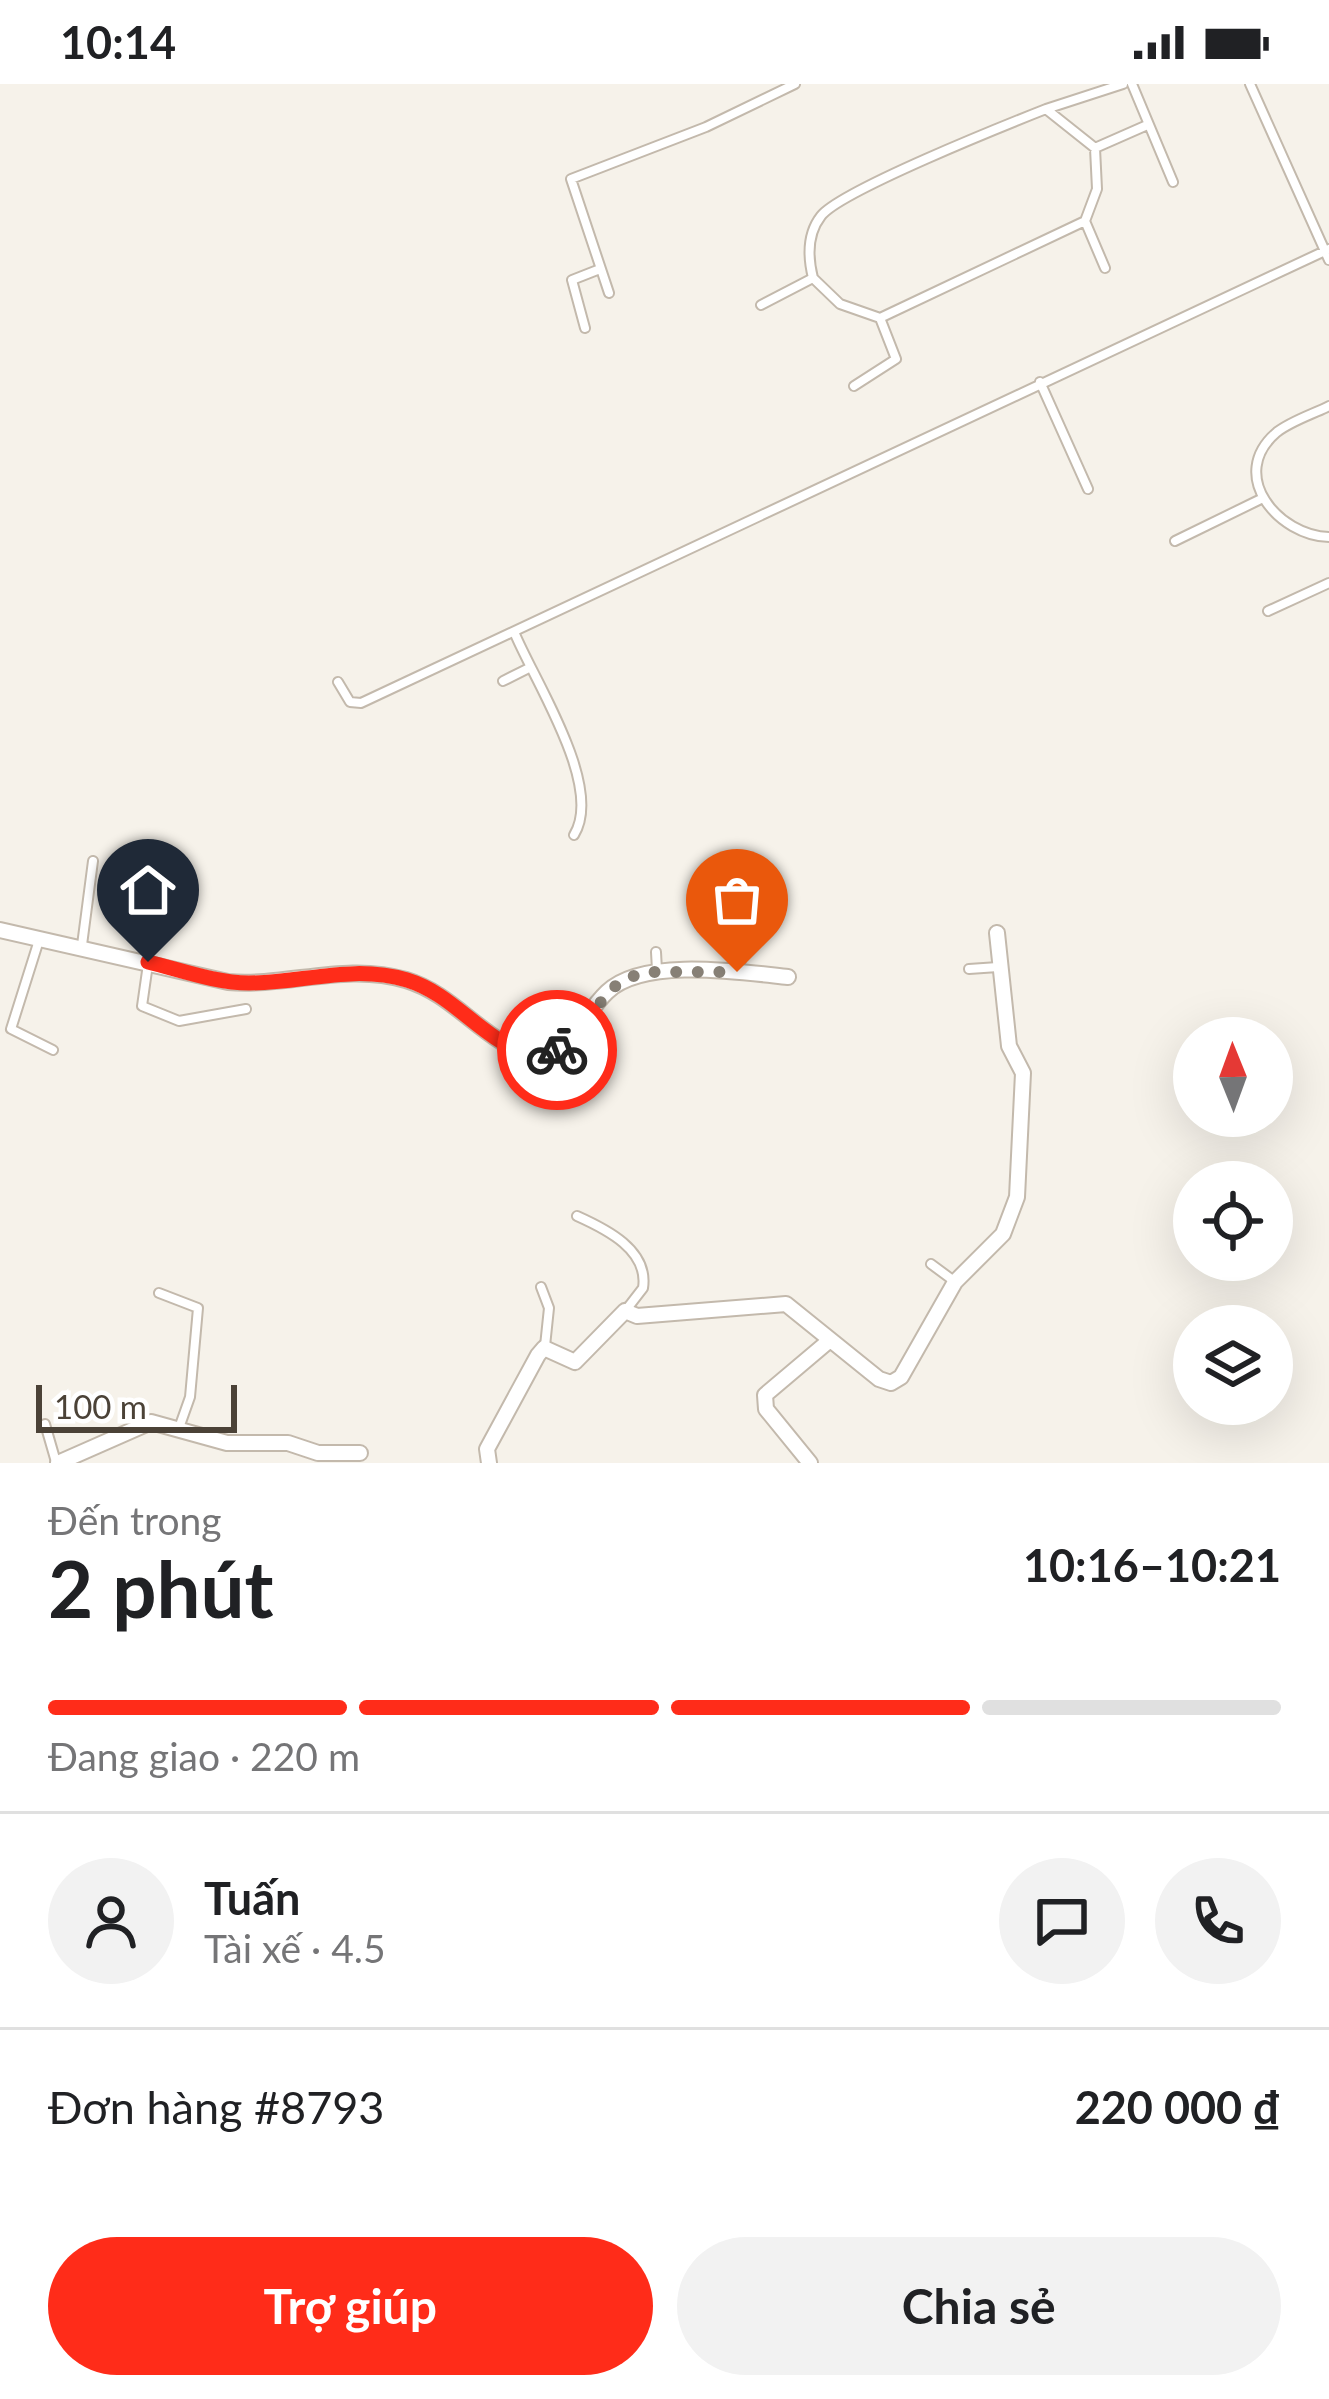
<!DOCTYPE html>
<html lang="vi">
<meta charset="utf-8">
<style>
:root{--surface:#fff;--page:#f2f2f2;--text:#202124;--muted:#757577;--line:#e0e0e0;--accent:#ff2c19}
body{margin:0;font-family:Lato,sans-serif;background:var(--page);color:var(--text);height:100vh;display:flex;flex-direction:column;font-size:45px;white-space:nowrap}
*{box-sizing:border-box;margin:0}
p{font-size:39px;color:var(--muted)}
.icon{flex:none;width:66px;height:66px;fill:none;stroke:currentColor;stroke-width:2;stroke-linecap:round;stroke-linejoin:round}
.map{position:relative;height:1379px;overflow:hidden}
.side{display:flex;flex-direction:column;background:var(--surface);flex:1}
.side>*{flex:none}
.needle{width:78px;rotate:359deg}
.fabs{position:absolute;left:1173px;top:933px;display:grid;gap:24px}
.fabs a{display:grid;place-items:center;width:120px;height:120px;border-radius:50%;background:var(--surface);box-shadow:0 12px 48px #0002;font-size:60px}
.scale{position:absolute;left:36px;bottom:30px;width:201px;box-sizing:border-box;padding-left:12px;border:6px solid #4b4237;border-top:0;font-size:33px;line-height:42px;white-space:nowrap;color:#4b4237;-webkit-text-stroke:9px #fff;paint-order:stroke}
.pin{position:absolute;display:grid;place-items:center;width:102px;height:102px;color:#fff;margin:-123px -51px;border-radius:50% 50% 50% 0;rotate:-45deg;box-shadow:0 0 12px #0007}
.pin .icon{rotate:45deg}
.courier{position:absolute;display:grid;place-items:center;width:120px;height:120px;margin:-60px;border:9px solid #ff2c19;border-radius:50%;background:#fff;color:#222;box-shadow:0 3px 15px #0007}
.overview em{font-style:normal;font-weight:700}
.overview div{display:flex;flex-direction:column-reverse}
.overview{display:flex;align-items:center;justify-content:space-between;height:204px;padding:0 48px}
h1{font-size:78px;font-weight:700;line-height:90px}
.bar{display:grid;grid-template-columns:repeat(4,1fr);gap:18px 12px;align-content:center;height:144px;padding:0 48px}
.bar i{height:15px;border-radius:9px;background:var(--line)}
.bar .selected{background:var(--accent)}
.bar p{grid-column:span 4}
.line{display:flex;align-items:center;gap:30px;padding:0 48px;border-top:3px solid var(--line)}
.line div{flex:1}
.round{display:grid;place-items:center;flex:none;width:126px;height:126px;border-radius:63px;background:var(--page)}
.primary-button{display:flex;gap:24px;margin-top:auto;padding:24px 48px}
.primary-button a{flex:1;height:138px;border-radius:72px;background:var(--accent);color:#fff;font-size:48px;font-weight:700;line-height:138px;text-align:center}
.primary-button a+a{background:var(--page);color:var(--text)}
.status{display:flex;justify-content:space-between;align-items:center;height:84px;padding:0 60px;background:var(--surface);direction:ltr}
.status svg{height:33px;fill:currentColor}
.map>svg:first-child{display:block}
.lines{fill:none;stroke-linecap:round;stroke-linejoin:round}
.service-casing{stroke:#c3b9ac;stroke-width:12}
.minor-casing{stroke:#c3b9ac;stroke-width:18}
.service{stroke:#fff;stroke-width:8}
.minor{stroke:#fff;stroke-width:14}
.done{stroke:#878076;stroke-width:12;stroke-dasharray:0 21.6}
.route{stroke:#ff2c19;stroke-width:15}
</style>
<div class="status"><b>10:14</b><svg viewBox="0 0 49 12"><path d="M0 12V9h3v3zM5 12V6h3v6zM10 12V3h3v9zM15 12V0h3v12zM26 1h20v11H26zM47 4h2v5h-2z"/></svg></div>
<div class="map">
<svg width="1329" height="1379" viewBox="0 0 1329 1379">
<rect width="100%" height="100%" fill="#f6f2ea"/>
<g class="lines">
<!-- service casing -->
<g class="service-casing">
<path id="service" d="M1132,0L1173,98
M1250,0L1329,176
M1046,25L1123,0
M1095,64L1097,105L1085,137L880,234L840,220L813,194C808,174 807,150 821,132C840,107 1008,40 1046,25L1095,64L1145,42
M1085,137L1105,184
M609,209L571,95L706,43L795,0
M761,221L813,194
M585,244L572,196L600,185
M1040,298L1088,405
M854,302L896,275L880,234
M1329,322C1313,330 1291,337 1277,348C1226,391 1279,452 1329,453
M1175,457L1261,415
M1268,527L1329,499
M515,550C535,598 604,703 574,751
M503,597L529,584
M338,598L350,618L361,619L1329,165
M40,853L11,945L53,966
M82,861L93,777
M656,868L657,886
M148,880L142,922L179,937L246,925
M969,885L998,883
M737,886L745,866L749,805
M577,1132C606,1145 649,1166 643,1204L626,1226
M931,1180L954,1197
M541,1203L549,1224L545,1262
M159,1209L198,1224L190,1313L179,1344
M45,1340L56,1378"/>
</g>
<!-- minor casing -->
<g class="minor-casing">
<path id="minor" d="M0,846L228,898C288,903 345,878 406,896C459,912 484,962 543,975C572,962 585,929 607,908C643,873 741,888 788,893
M58,1379L151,1338L227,1359H288L318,1369H360
M489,1379L487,1365L538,1271L544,1264L575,1278L625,1227L637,1232L786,1220L879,1295L891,1299L901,1293L955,1198L1003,1150L1017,1113L1023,989L1009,962L997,849
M810,1379L766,1325L765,1311L830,1256"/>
</g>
<!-- service -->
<use href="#service" class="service"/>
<!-- minor -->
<use href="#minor" class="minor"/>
</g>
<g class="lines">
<!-- done -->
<path class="done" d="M557,966L620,897L645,888H737"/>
<!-- route -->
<path class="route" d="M148,878C181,886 216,899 249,899C303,899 352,880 407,896C459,912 484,962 543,975L557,966"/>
</g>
</svg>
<div class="fabs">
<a><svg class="needle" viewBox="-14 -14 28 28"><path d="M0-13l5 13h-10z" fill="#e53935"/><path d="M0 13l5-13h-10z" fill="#757577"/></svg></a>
<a><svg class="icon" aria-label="locate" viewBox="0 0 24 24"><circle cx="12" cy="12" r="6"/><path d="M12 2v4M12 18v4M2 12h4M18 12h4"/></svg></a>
<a><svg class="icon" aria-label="layers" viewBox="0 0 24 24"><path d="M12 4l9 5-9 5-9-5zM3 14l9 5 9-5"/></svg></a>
</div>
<div class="scale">100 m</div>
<div class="pin" style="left:737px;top:888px;background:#ea580c"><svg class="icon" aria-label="bag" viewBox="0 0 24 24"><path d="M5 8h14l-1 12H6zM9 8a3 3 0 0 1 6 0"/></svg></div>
<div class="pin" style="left:148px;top:878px;background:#1f2937"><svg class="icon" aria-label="home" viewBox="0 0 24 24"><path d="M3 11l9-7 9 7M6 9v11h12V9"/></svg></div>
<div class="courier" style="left:557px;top:966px"><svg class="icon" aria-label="bike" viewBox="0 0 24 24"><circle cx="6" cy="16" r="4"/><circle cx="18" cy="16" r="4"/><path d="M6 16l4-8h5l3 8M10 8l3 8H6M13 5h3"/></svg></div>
</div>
<section class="side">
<div class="overview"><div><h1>2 phút</h1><p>Đến trong</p></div><em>10:16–10:21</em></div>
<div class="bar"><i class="selected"></i><i class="selected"></i><i class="selected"></i><i></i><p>Đang giao · 220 m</p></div>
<div class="line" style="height:216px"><a class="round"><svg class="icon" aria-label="person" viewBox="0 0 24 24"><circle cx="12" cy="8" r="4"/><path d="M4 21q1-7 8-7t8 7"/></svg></a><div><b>Tuấn</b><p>Tài xế · 4.5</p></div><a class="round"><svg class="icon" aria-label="chat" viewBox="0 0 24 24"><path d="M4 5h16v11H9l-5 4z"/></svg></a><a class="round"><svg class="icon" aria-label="phone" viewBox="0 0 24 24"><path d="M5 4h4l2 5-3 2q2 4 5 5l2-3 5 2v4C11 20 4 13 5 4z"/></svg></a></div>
<div class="line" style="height:156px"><div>Đơn hàng #8793</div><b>220 000 ₫</b></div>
<div class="primary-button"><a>Trợ giúp</a><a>Chia sẻ</a></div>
</section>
